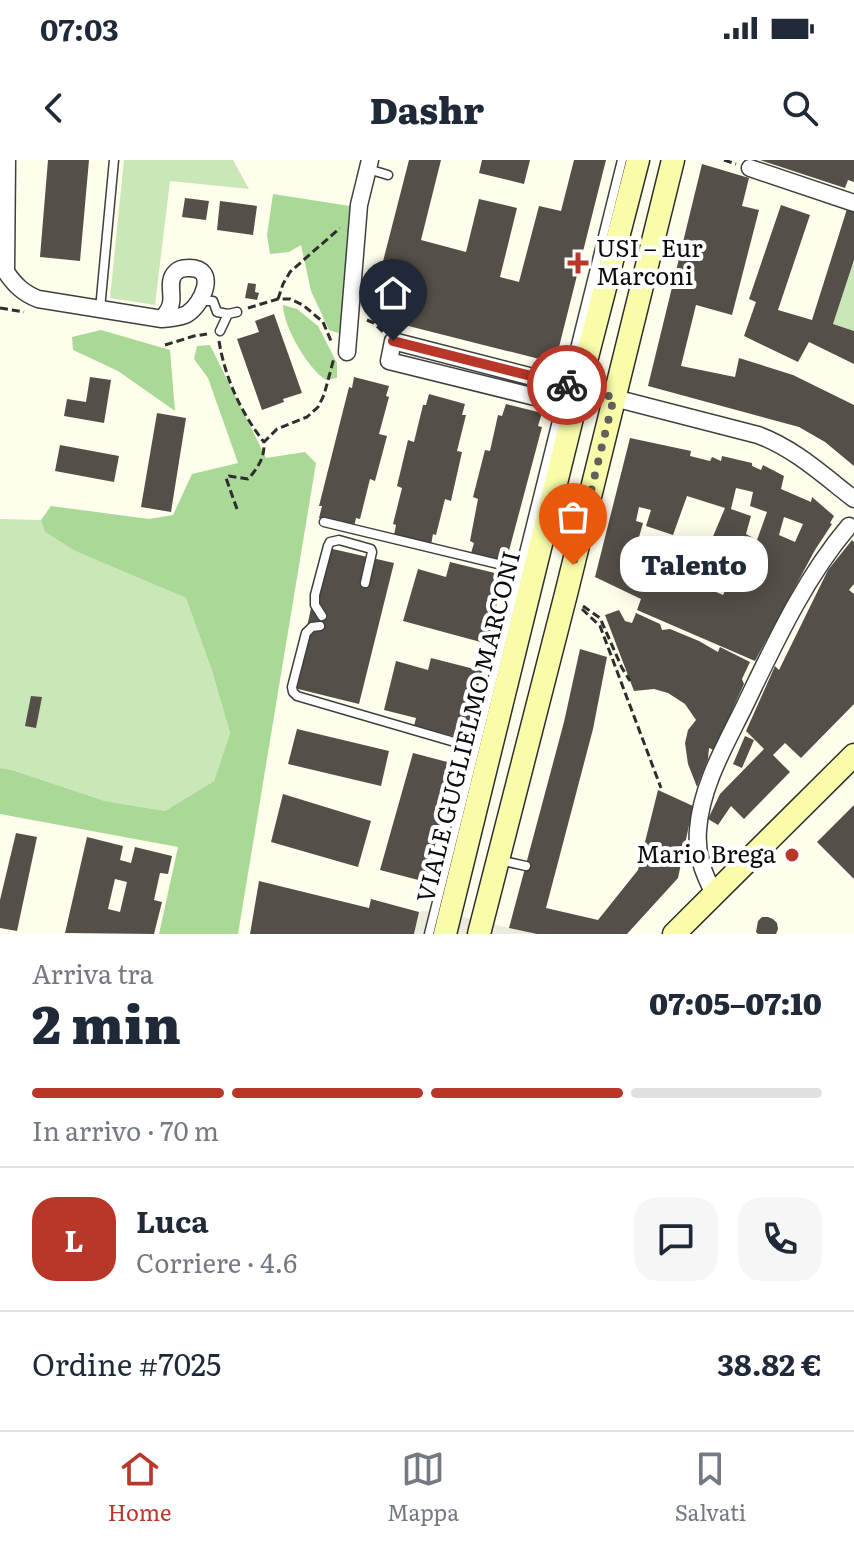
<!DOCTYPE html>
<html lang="it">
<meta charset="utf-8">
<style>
:root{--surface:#fff;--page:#f6f6f7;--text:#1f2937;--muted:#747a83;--line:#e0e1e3;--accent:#b83728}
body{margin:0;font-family:Literata,serif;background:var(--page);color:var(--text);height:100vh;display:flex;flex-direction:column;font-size:30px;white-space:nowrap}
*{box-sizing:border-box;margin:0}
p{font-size:26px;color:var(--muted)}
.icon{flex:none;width:44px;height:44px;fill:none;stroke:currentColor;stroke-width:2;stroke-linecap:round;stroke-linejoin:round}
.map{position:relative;height:774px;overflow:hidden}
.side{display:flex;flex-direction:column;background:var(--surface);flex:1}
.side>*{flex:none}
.pin{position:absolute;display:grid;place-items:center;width:68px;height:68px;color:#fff;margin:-82px -34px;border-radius:50% 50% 50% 0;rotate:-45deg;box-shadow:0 0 8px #0007}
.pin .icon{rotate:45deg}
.courier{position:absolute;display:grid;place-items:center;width:80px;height:80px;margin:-40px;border:6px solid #b83728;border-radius:50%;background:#fff;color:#222;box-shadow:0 2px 10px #0007}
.bubble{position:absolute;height:56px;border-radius:24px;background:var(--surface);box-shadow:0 4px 20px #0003;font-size:26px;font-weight:800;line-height:56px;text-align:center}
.headline em{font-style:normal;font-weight:800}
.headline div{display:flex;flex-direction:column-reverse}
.headline{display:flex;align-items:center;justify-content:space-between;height:136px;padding:0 32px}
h1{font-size:52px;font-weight:800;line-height:60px}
.bar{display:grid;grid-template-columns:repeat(4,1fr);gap:12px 8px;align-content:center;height:96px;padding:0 32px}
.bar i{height:10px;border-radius:6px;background:var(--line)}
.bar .on{background:var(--accent)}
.bar p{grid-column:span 4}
.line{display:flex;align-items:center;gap:20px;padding:0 32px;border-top:2px solid var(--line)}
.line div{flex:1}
.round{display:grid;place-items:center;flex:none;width:84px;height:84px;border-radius:24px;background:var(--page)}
.status{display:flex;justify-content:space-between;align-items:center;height:56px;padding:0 40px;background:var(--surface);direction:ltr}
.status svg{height:22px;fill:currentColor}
header{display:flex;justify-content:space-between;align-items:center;height:104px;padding:0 32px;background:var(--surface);font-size:36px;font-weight:800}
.dock{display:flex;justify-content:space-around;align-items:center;height:112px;border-top:2px solid var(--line);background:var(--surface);font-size:22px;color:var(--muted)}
.dock a{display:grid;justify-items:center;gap:4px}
.dock .on{color:var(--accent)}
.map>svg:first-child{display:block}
.green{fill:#c9e7b7}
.forest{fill:#aad897}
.plaza{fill:#edebdc}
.building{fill:#554f49;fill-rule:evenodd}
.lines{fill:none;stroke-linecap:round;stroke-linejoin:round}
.lane-casing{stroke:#3f3f3f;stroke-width:11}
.street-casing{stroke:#3f3f3f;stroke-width:19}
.secondary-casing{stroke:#2e2e2e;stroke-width:25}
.path{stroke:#2e2e2e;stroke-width:3;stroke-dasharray:8 4;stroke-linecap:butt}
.lane{stroke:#fff;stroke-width:8}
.street{stroke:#fff;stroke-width:16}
.secondary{stroke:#f9fda9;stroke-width:22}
.done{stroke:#61615a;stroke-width:8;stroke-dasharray:0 14.4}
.route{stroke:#b83728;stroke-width:10}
.poi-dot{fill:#b83728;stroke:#fff;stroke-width:3}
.labels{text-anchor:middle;stroke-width:8;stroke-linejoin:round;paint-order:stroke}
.poi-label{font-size:24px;fill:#0c0c0c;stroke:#fff;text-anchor:start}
.street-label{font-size:24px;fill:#0c0c0c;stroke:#fff}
</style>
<div class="status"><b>07:03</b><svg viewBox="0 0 49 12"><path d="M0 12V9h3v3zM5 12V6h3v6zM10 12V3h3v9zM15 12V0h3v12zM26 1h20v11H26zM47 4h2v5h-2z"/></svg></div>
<header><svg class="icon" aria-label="back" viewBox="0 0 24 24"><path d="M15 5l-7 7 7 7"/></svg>Dashr<svg class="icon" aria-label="search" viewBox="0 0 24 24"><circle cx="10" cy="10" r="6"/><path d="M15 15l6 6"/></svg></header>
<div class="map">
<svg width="854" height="774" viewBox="0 0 854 774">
<rect width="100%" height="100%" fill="#fffeec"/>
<!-- green -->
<path class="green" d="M124,0H233L249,29L170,21L155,145L110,138Z
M854,100V171L833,164Z
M0,359L41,360L45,372L75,391L186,438L212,511L230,573L214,621L165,651L105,641L12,610L0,608Z"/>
<!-- forest -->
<path class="forest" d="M273,34L350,46L347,141L341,174L329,170L311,131L301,85L289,92L270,94L267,75Z
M283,145L297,149L318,166L337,203V218L326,220C308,209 283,166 283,145Z
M101,170L170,190L175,251L118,211L73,190L72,177Z
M210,185L266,298L305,292L316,303L238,774H159L178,687L0,654V608L12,610L105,641L165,651L214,621L230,573L212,511L186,438L75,391L45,372L41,360L51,346L149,359L173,355L192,314L238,303L208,218L194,199L197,186Z"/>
<!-- plaza -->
<path class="plaza" d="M435,749L482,762L537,774H414L419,752Z"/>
<!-- building -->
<path class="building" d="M48,0H89L80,101L40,97Z
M409,0H441L421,80L466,92L479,39L517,48L500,117L519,122L539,46L561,51L574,0H606L555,203L369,156Z
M482,0H530L524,24L479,13Z
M760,0H854V22L848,20L845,28Z
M702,4L749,18L742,46L759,50L732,155L696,145L681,206L735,217L739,198L793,215L854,245V306L825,282L799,267L648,226Z
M185,38L209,41L206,60L182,57Z
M220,41L257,46L253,75L217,70Z
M781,45L810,55L778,150L812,160L847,49L854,51V100L833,164L854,171V204L809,182L798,202L744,176L756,142L749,139Z
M248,123L256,124L255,132L259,133L257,140L245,138Z
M274,154L302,233L283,239L284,242L262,250L237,179L259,172L255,161Z
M90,217L111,220L104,263L64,256L67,239L86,242Z
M354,217L389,226L386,236L389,237L379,274L387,276L375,321L370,319L360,359L356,358L354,367L319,358L322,346H319L349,227L352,228Z
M429,234L465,244L462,255H466L457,291L462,292L451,341L445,339L436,375L433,374L431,385L394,375L396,365L393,364L402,328L397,326L408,280L414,282L423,245H426Z
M506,244L542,253L538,266L542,267L506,402L471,393L474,383L470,381L478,339L473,337L485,290L490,291L498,255L502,256Z
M157,253L186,258L171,352L141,347Z
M630,278L691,291L690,296L710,301L712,297L721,301L722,296L752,303V306L761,310L763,305L784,316L781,329L811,342L812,337L834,356L830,363L832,364L815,390L755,501L637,450L641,439L595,417ZM736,328L753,332L750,346L767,352L757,380L746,374L751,356L731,349ZM687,336L725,348L706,393L731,405L738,390L750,396L743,409L737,406L723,435L654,405L651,411L632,402L643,363L636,361L639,347L651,350L646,366L673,375ZM784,357L803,364L795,382L779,375Z
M60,285L119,296L114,322L55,311Z
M852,380L854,382V424L849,430L854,434V544L801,598L785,583L773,595L790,612L744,659L731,646L718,665L708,659L720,634L764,589L746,571L775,506L779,510L828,410Z
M324,387L394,403L359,544L294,528Z
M450,402L503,415L488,484L403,461L418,409L446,417Z
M619,450L625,461L632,463L636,453L660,464L662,470L670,469L699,481L718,492L720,487L750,502L742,519L744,524L714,590L709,588L708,599L697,627L688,604L685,583L688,570L696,560L685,544L668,533L654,529L634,531L605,455Z
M580,489L607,497L593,569L546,748L598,760L638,710L658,630L693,646L678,718L627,774H537L509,768L564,562Z
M431,498L482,511L465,579L414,566L416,558L384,550L396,501L428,510Z
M31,536L42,537L36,568L25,566Z
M297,569L389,591L381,626L288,604Z
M745,576L754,580L742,608L733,604Z
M413,593L455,604L426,722L380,710Z
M283,634L371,661L358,707L271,682Z
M854,645V719L817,682Z
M16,673L37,677L17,771L0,768V740Z
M87,677L123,686L120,700L131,703L135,687L172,696L168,714L160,713L154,740L162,742L154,774L65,773ZM115,719L127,722L120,752L108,749Z
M259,721L369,748L371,739L419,752L414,774H250Z
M762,757H768L773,759L777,763L778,769L776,774H758L756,772L758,761Z"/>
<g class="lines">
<!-- lane casing -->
<g class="lane-casing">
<path id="lane" d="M368,9L388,15
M201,141H213L217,152L228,154L237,152
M100,149L114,0
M220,171L228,154
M324,362L519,409
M322,456L315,445V435L328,386L330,382L339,380L371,389L372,392L365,423
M320,466L312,467L306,473L292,527L293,532L297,536L475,588
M499,700L526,706
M429,774L622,0"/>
</g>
<!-- street casing -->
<g class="street-casing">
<path id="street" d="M7,0L6,112C15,125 23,133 38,139L162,159C170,158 180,158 187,154C203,144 219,107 188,108C184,108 179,109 176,112C167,120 173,133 171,143C170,150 166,154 162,159
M750,8L854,43
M347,192L359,45L370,0
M579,230L557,239H543L389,201L393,181L758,275C794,288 824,316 854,339
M714,734C703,712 696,695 698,670C701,626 726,584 745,545C775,483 804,419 849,366"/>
</g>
<!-- secondary casing -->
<g class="secondary-casing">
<path id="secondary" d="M445,774L586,201L638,0
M479,774L566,434L673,0
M674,774L854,595"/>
</g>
<!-- path -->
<path class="path" d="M724,0L736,4
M278,139L283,124L290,112L340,68
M0,148L24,152
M248,148L278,139H290L303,145L323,162L331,181
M367,160L374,163L383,172
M219,181C225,218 241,253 264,282
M165,185L194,176L207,174
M237,349L226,318L229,316L248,319C258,308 265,297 264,282L277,269L307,257L318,247L324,235L334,198
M583,446L600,458L622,508L630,521
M582,449L600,466L661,628"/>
<!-- lane -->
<use href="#lane" class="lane"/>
<!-- street -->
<use href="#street" class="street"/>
<!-- secondary -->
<use href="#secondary" class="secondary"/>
</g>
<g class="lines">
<!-- done -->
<path class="done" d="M567,225L579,230L614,237L573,405"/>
<!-- route -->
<path class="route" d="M393,181L567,225"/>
</g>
<!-- markers -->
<g class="poi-dot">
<path d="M574 91h8v8h8v8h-8v8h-8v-8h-8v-8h8z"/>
<circle cx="792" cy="695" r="8"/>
</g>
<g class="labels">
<!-- poi labels -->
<g class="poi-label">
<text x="596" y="97">USI – Eur<tspan x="596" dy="28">Marconi</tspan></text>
<text x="776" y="703" text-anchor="end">Mario Brega</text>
</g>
<!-- street labels -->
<g class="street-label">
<text transform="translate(469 567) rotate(-76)" y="8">VIALE GUGLIELMO MARCONI</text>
</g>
</g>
</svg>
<div class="pin" style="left:573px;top:405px;background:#ea580c"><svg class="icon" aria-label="bag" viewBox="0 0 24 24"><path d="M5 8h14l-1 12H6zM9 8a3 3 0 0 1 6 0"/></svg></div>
<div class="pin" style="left:393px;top:181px;background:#1f2937"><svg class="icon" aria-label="home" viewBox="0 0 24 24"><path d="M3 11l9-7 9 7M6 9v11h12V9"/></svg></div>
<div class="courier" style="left:567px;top:225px"><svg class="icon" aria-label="bike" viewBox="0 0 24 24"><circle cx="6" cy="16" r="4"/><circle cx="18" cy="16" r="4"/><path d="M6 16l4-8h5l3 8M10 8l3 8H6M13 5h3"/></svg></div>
<div class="bubble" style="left:620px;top:376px;width:148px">Talento</div>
</div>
<section class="side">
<div class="headline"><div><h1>2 min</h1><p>Arriva tra</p></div><em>07:05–07:10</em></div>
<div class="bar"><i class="on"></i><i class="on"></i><i class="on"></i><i></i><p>In arrivo · 70 m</p></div>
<div class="line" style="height:144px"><b class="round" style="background:var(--accent);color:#fff">L</b><div><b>Luca</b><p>Corriere · 4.6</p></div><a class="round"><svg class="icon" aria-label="chat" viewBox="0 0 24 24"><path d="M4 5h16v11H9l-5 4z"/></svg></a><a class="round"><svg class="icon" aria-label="phone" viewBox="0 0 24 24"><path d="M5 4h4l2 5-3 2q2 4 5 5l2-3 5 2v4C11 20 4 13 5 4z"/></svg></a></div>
<div class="line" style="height:104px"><div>Ordine #7025</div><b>38.82 €</b></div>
</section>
<nav class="dock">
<a class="on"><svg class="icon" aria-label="home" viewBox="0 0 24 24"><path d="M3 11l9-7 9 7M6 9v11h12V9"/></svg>Home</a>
<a><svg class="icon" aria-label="map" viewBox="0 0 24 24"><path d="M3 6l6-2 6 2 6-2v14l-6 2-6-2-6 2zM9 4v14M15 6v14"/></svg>Mappa</a>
<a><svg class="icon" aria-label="saved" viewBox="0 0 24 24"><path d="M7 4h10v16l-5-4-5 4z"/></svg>Salvati</a>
</nav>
